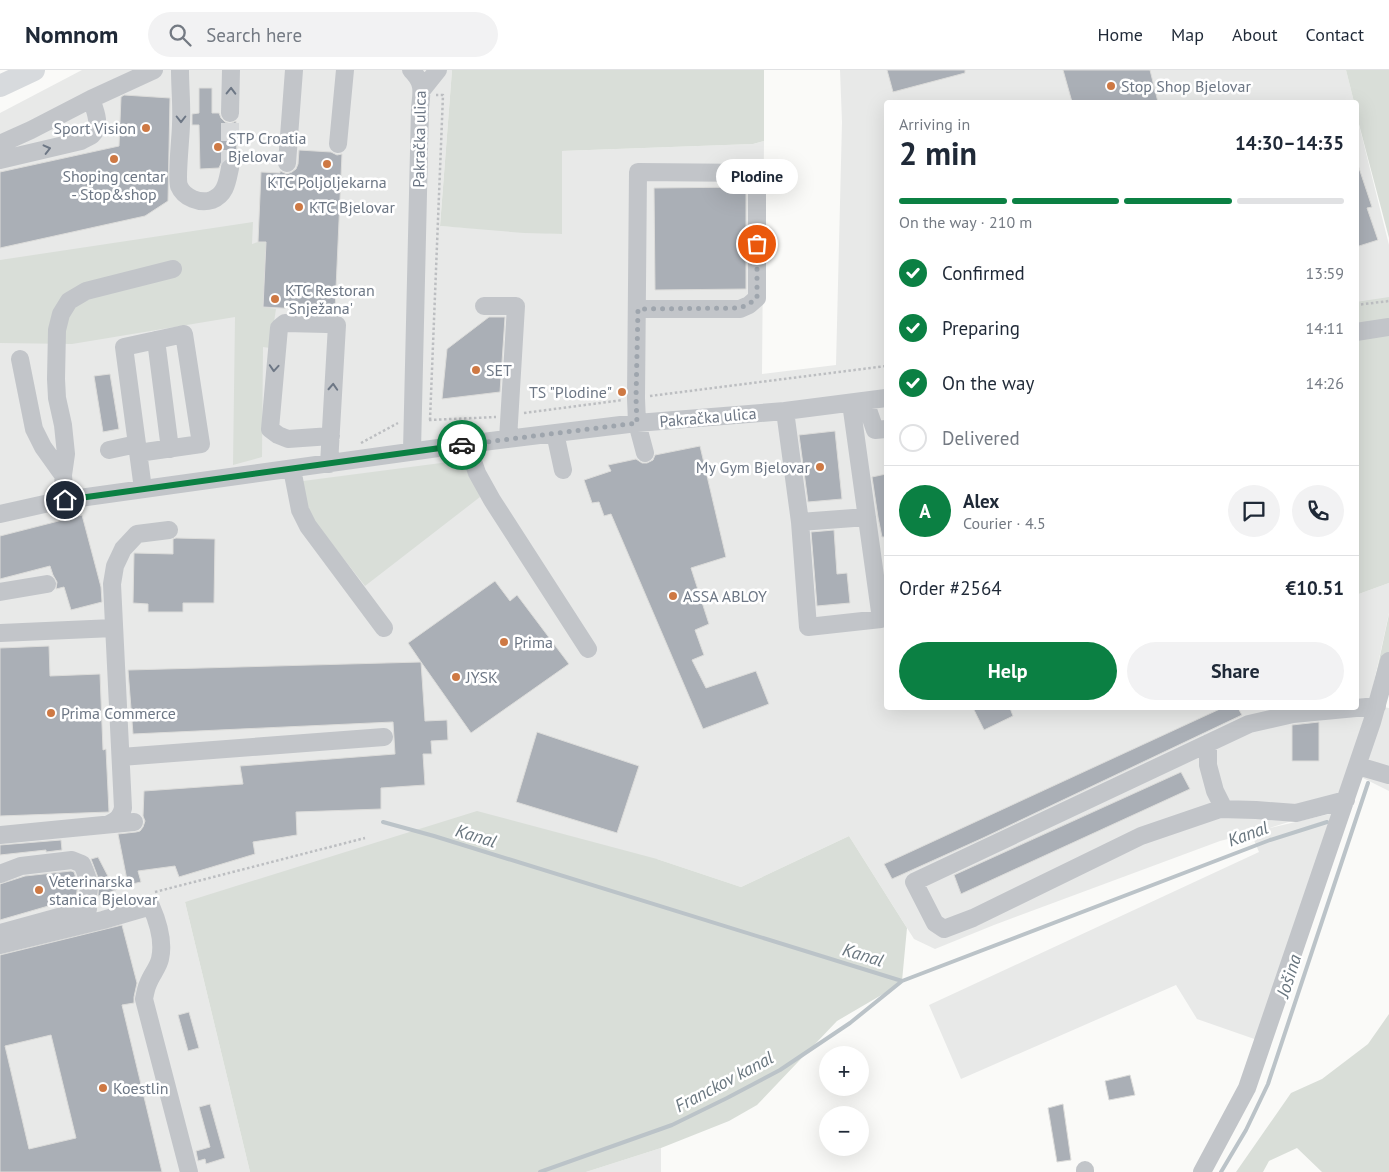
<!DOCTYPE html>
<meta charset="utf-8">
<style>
:root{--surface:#fff;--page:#f2f2f3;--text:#1f2937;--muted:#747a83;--line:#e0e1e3;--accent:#0b8043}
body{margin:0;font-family:"PT Sans",sans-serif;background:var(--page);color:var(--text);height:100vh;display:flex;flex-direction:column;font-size:19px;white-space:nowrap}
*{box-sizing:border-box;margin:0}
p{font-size:16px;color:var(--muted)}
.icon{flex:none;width:28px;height:28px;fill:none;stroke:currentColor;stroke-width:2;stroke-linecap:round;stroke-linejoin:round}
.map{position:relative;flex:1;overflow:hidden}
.drawer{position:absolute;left:884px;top:30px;width:475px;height:610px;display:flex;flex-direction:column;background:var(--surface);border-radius:5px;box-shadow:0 5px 20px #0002}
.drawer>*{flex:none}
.tools{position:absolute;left:819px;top:976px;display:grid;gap:10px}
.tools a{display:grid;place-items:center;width:50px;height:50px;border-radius:50%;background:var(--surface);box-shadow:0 5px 20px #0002;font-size:25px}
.pin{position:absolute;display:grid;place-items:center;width:42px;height:42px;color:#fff;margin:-21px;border:2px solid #fff;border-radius:50%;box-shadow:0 1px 5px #0007}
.courier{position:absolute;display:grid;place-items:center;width:50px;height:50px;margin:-25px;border:4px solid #0b8043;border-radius:50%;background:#fff;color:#222;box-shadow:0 1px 6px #0007}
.bubble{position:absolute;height:35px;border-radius:18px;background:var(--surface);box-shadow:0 5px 20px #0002;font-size:16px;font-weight:800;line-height:35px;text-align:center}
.summary em{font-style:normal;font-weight:800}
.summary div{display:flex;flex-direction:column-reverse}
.summary{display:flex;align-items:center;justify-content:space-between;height:85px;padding:0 15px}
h1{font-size:32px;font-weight:800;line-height:38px}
.bar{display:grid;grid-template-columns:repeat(4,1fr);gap:8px 5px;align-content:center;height:60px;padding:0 15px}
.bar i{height:6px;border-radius:4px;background:var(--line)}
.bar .active{background:var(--accent)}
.bar p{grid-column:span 4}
.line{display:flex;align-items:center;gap:12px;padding:0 15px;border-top:1px solid var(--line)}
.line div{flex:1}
.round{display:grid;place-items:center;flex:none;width:52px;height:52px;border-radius:26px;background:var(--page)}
ol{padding:0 15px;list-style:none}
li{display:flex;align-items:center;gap:15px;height:55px}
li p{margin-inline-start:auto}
li .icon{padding:5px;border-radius:50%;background:var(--accent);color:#fff;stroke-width:4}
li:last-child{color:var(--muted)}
li i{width:28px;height:28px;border:2px solid var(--line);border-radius:50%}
.action{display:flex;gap:10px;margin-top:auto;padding:10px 15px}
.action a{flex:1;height:58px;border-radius:30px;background:var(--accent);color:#fff;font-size:20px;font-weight:800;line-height:58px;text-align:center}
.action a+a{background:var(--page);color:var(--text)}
header{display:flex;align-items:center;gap:30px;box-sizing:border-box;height:70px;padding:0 25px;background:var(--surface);border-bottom:1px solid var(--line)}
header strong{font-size:24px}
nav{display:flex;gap:28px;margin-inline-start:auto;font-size:18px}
.search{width:350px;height:45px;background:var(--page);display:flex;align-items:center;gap:12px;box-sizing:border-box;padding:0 18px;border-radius:28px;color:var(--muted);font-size:19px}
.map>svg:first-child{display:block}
.built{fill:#e8e9e8}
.green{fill:#d9ded8}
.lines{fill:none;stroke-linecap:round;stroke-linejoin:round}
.stream{stroke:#bbc3c8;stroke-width:4}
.building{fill:#aaafb6;stroke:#dcdcda;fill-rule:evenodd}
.minor-tunnel{stroke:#d7d9db;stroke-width:18;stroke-dasharray:18 9;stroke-linecap:butt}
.path{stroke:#bcbec1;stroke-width:2.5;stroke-dasharray:2.5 2.5;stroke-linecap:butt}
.minor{stroke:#c2c5c9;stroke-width:18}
.major{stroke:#d7dadd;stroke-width:22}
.oneway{stroke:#6d7785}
.done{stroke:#9ea5ad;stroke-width:5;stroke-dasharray:0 9}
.route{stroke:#0b8043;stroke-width:6}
.poi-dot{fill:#ce7944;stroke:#fff;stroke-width:2}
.labels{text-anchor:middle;stroke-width:5;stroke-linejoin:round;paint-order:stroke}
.poi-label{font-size:16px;fill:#6d7785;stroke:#fff;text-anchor:start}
.street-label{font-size:16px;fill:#6d7785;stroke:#fff}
.water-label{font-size:18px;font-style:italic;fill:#69767f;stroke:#fff}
</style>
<header>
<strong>Nomnom</strong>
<div class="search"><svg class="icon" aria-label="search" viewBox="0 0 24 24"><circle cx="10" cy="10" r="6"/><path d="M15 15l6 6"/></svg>Search here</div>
<nav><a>Home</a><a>Map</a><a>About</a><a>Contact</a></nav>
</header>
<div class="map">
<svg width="1389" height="1102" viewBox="0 0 1389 1102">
<rect width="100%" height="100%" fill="#fafaf8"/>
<!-- built -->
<path class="built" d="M82,0H452L440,156L562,164V81L753,74L764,71L762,304L836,295L842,52L840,0H1346L1354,32H886V638H1356V525L1389,513V543L1366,649L1337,737L1266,759L1342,741L1377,636L1389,638V721L1359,706L1263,972L1197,949L1176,915L961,1009L929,935L1259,782L1251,763L1220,771L994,855L935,879L914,869L849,766L741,817L657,789L185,832L250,1102H0V43Z
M1356,43L1389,175V231L1356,236Z
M661,1078V1102H586Z"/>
<!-- green -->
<path class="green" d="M452,0H764V71L753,74L562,81V164L524,163L440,156Z
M1346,0H1389V168L1356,43V32H1354Z
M253,152L252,174L258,172H266L263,237L276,239L270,278L263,277L262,387L233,395L235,247L72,274L0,273V190Z
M1389,227V513L1356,525V232Z
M464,390L480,427L365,516L307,442L303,411Z
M1389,544V591L1369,637Z
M477,741L657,789L741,817L849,766L907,858L902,911L890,920L837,951L757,1035L729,1051L661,1078L586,1102H250L185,832Z
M1389,944V1102H1322L1297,1078L1269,1091L1263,1102H1236L1291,1023L1322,1009L1368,974Z"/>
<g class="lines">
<!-- stream -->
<path class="stream" d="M383,752L434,766L902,911L1270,770L1327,752
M540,1102L672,1055L727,1028L780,1000L850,953L902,911
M1221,1102L1246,1060L1268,1014L1368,713"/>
</g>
<!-- building -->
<path class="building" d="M887,0H965V3L893,22Z
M1063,0H1150L1158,32H1072Z
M199,18H212V43H219L221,48L225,52L230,54L236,51L237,90L232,88H226L222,91L219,98L200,99L199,55H192V44L199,43Z
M124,25L170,28L168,131L145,146L0,178V102L119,76L121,27Z
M299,80L331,82L337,85L342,84L335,241L263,237L266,172H258L261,102L280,103V101L287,104L292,102L296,99L298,94Z
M1356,95H1358L1372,137L1367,138L1378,170L1356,177Z
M746,117V219L655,220L654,118Z
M489,247H505L500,322L442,329L447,279Z
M110,304L119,359L103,362L94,306Z
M835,361L842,429L808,432L799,365Z
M700,376L726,487L691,498L709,554L695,560L704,585L692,590L706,618L756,601L769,634L703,659L611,444L604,446L599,432L592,433L584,410L611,401L608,395L636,389L642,393H647L653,390L655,385Z
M886,404V467H882L878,447L872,407Z
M82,445L101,517L102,532L71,540L64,517L56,519L57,512L53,505L50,496L0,509V466Z
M834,460L837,504L847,503L850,533L817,536L811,462Z
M176,468L215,469L214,533H183V542H148V534L133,533L134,483L173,484V469Z
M495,511L510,531L517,525L569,594L471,663L421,592L425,651L447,650L448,670L431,671L432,684H423L425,715L381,718V739L296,742L297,765L253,772L255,784L179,807L175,796L138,801L141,812L128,815L118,764L136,762L140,761L143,757L145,751L143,746L144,721L243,714L240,696L395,684L393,652L133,664L128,600L421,592L408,573Z
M49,576L50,606L100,604L103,680L106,679L109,742L0,746V578Z
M973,638H1010L1013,646L984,660Z
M1222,638H1238L1242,645L983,768L892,809L884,794Z
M1319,652V691H1292V655Z
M537,662L639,696L617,763L516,732Z
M1181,702L1190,719L961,824L954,805Z
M61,770L62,780L46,782V780L0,785V775Z
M98,787L111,812L113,811L116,820L98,826L99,810L91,789Z
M71,801L74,802L78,814L76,828L0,850V814L25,806Z
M122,855L137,913L134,927V933L122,935L162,1102H0V885ZM51,965L76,1068L29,1079L5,976Z
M189,942L199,978L188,981L178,945Z
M1130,1005L1135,1025L1109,1030L1105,1011Z
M210,1034L225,1088L206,1094L205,1089L198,1091L196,1081L210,1077L199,1037Z
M1063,1034L1071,1090L1057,1092L1048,1038Z"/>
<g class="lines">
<!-- minor-tunnel -->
<path class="minor-tunnel" d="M230,98V43"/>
<!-- path -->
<path class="path" d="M1356,235L1389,231
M650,326L886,296
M524,343L623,330
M429,350L496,347
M430,350L443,25H436
M361,373L398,353
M155,822L365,768"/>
<!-- minor -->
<path class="minor" d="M180,0C180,18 182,36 181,54C181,66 176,108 179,116C184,128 200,134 212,130C226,124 227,112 230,98
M411,0C424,13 422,20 420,38L412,381
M422,20L438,0
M230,43L231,0
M0,74L31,60L91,29L154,0
M338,74L345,0
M0,90L81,71C84,69 90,67 92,65C102,55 95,40 91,29
M287,93L294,0
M484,236H516L508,369
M638,239H740L749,235L757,228V103L638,102L636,328L637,353L645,383
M1356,262L1389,257
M156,270L170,379
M20,289L34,359L43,377L63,405L65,430
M865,331L875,360L886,359
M785,341L800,452L808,557L881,549L851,333
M555,363L563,400
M467,374L477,403L492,430L588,579
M109,380L137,374
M138,383L201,374L184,264L124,277L143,419
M329,394L337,255L327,254L285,253L279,258L270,359L278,365L288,369L331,366
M292,399L300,440L308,456L384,558
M63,405L66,384L63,355L57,328L56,309L57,260L61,244L69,231L86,221L173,199
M0,444L58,431L467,374L637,353L785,341L886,328
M800,452L867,447
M0,522L47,514
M0,563L114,558
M1208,673V695L1215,721L1224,739
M121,687L384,667
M1358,696L1389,705
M1346,730L1296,743L1256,740L1220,739L1141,766L973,848L944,859L935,853L914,812L1249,654L1293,644L1377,636
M109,754C117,750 121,747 123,738L112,514L115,496L123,479L137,464L169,460
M0,765L134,752
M0,804L21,796L72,790L82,794C92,816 91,818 82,841
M0,863L88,839
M0,875L103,850L151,836C158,852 164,872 160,889C158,898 151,905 148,914C146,918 145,924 144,929L189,1102
M1085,1100V1102
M1202,1102L1247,1018L1372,652L1389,591"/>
<!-- major -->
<path class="major" d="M0,16L34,0"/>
</g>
<!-- one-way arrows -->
<defs><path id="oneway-chevron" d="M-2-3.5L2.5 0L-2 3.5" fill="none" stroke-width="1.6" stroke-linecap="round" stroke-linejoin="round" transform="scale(1.25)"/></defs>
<g class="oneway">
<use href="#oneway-chevron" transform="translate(231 21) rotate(-89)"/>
<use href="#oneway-chevron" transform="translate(181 49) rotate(90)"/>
<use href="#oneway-chevron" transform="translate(47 79) rotate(-14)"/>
<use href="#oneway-chevron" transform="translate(274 298) rotate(94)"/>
<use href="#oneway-chevron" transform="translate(333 317) rotate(-87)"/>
</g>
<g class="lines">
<!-- done -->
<path class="done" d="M462,375L637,353L636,328L638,239L740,238L749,234L757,228V174"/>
<!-- route -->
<path class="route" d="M65,430L462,375"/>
</g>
<!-- markers -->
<g class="poi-dot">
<circle cx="1111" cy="16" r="5"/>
<circle cx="146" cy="58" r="5"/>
<circle cx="218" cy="77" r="5"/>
<circle cx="114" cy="89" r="5"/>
<circle cx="327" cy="94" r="5"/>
<circle cx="299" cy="137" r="5"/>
<circle cx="275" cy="229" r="5"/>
<circle cx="476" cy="300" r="5"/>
<circle cx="622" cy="322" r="5"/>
<circle cx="820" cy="397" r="5"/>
<circle cx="673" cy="526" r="5"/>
<circle cx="504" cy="572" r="5"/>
<circle cx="456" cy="607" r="5"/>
<circle cx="51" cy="643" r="5"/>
<circle cx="39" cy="820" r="5"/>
<circle cx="103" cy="1018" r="5"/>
</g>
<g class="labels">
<!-- poi labels -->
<g class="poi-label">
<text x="1121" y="22">Stop Shop Bjelovar</text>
<text x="136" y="64" text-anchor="end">Sport Vision</text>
<text x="228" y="74">STP Croatia<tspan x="228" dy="18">Bjelovar</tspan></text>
<text x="114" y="112" text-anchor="middle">Shoping centar<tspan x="114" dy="18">- Stop&amp;shop</tspan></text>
<text x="327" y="118" text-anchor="middle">KTC Poljoljekarna</text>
<text x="309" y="143">KTC Bjelovar</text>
<text x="285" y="226">KTC Restoran<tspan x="285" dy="18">'Snježana'</tspan></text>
<text x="486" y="306">SET</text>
<text x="612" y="328" text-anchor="end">TS "Plodine"</text>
<text x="810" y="403" text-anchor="end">My Gym Bjelovar</text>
<text x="683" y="532">ASSA ABLOY</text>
<text x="514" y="578">Prima</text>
<text x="466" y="613">JYSK</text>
<text x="61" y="649">Prima Commerce</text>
<text x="49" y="817">Veterinarska<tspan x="49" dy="18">stanica Bjelovar</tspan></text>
<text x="113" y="1024">Koestlin</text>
</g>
<!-- street labels -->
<g class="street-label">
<text transform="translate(419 69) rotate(-89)" y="6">Pakračka ulica</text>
<text transform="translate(708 347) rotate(-5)" y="6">Pakračka ulica</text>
</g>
<!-- water labels -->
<g class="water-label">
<text transform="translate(1248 764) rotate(-20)" y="6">Kanal</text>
<text transform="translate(476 766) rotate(17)" y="6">Kanal</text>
<text transform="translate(863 885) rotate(17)" y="6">Kanal</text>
<text transform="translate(1289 906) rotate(-72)" y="6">Jošina</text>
<text transform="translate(724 1012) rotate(-28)" y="6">Franckov kanal</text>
</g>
</g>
</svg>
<div class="tools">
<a>+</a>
<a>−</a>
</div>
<div class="pin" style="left:757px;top:174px;background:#ea580c"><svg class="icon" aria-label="bag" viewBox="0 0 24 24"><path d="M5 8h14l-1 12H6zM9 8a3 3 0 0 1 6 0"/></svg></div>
<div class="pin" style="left:65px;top:430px;background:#1f2937"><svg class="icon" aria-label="home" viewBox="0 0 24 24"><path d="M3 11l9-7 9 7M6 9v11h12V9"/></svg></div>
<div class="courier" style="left:462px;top:375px"><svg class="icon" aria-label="car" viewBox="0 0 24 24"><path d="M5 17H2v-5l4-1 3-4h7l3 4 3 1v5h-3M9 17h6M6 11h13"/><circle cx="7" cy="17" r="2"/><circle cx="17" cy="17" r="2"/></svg></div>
<div class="bubble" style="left:716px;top:89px;width:82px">Plodine</div>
<section class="drawer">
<div class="summary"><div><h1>2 min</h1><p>Arriving in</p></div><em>14:30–14:35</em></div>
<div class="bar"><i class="active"></i><i class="active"></i><i class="active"></i><i></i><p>On the way · 210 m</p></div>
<ol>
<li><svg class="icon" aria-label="check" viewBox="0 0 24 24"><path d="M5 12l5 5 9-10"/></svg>Confirmed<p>13:59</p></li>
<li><svg class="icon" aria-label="check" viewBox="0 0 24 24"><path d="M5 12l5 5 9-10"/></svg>Preparing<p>14:11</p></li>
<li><svg class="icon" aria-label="check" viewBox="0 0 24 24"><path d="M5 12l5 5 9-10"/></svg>On the way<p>14:26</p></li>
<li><i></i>Delivered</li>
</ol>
<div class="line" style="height:90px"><b class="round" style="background:var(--accent);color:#fff">A</b><div><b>Alex</b><p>Courier · 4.5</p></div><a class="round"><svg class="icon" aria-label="chat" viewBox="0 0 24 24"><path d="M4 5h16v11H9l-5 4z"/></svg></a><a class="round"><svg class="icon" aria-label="phone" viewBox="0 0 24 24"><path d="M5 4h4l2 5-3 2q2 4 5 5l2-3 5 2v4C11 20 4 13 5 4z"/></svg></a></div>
<div class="line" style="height:65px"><div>Order #2564</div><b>€10.51</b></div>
<div class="action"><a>Help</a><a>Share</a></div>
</section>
</div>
